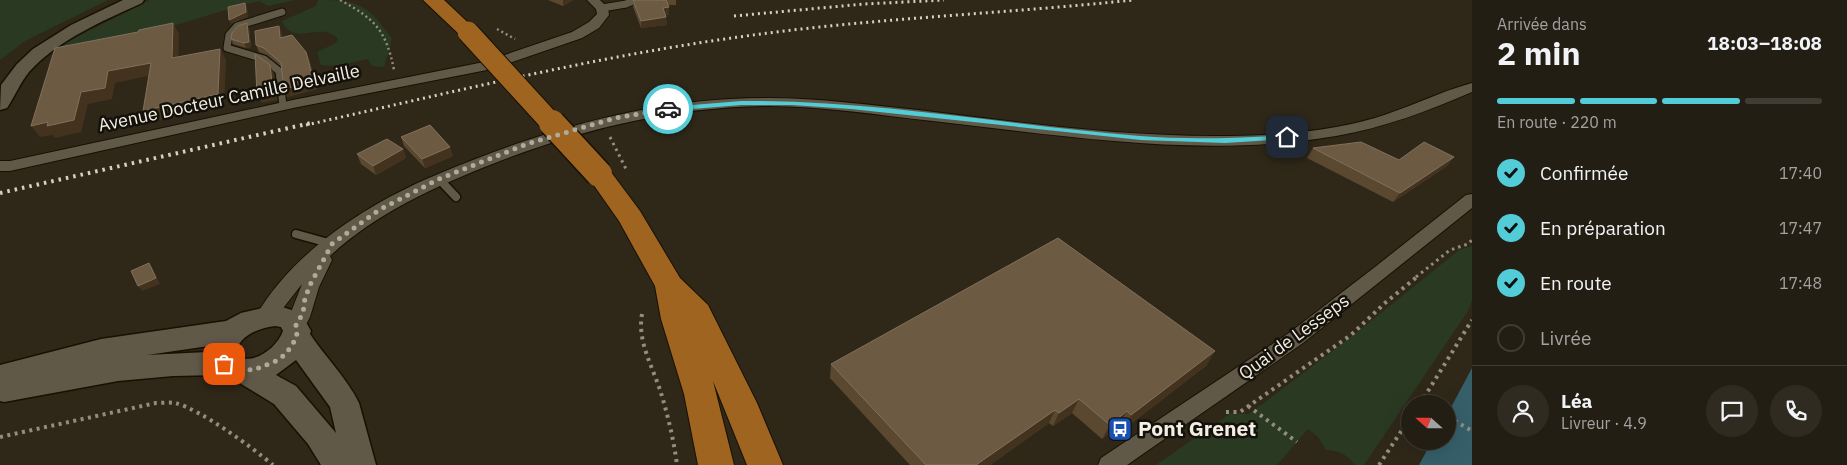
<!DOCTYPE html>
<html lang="fr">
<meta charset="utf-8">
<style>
:root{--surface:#231e13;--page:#2f2b21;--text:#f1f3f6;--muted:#a3a2a0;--line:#403c33;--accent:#52ccd6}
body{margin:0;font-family:"IBM Plex Sans",sans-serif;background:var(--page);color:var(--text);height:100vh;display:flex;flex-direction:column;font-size:19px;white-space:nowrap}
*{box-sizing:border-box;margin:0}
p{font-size:16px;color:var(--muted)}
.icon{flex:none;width:28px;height:28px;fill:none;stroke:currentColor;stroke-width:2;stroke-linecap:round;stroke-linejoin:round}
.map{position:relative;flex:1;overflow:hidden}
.sheet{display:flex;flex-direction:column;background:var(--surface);width:375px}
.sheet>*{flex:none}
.needle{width:32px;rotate:291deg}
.fabs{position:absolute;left:1401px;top:395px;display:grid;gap:10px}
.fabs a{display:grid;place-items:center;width:55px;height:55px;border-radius:50%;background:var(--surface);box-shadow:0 5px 20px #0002,0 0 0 1px var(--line);font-size:25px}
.pin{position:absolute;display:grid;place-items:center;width:42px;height:42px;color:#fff;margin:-21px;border-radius:10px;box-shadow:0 2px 8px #0006}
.courier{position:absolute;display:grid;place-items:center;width:50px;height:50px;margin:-25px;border:4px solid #52ccd6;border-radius:50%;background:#fff;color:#222;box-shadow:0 1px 6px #0007}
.headline em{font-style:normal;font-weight:700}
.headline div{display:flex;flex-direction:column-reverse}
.headline{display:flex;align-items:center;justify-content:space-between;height:85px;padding:0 25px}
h1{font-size:32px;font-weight:700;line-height:38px}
.bar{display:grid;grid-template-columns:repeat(4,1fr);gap:8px 5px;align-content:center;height:60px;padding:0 25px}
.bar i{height:6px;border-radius:4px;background:var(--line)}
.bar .on{background:var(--accent)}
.bar p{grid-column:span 4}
.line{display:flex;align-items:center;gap:12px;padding:0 25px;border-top:1px solid var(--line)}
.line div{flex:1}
.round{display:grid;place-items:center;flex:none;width:52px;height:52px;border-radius:26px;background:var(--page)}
ol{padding:0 25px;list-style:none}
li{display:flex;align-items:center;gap:15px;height:55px}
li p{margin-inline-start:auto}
li .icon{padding:5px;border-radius:50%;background:var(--accent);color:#111;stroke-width:4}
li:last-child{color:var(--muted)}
li i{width:28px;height:28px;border:2px solid var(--line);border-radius:50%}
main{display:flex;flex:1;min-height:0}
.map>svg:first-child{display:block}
.green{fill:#293922}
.water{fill:#365f6a}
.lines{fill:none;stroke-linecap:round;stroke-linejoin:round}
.service-far1-casing{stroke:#171104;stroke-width:9}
.service-casing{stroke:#171104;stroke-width:11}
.minor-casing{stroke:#171104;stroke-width:2}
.tertiary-casing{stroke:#171104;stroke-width:3}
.secondary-casing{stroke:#171104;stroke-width:3}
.primary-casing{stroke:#171104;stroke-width:2}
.path-far2{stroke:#938d81;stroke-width:2.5;stroke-dasharray:2 3;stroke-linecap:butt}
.path-far1{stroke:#938d81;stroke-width:3;stroke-dasharray:2.5 4;stroke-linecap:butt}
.path{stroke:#938d81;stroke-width:4;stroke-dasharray:3 4.5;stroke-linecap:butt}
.service-far1{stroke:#615948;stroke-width:7}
.service{stroke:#615948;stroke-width:8}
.minor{fill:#615948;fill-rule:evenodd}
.tertiary{fill:#615948;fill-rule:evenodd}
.secondary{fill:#615948;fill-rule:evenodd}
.primary{fill:#9f6420;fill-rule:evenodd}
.rail-far1{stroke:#d6d0c6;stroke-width:3;stroke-dasharray:2 4;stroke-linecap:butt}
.rail{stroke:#d6d0c6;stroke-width:4;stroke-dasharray:2.5 5;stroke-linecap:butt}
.primary-bridge-far1-casing{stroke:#171104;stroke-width:23;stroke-linecap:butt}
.primary-bridge-casing{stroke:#171104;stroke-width:29;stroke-linecap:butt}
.primary-bridge-far1{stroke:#9f6420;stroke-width:21}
.primary-bridge{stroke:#9f6420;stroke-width:26}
.wall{fill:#5b4830}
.shaded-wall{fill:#43331e}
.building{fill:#6c5a43;stroke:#81715c}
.route{fill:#52ccd6}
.done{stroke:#afa99e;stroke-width:5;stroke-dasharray:0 9}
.labels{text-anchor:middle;stroke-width:5;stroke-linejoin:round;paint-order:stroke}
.street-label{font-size:18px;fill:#f4efe5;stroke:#14110a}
.near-poi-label{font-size:21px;font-weight:bold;fill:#f4efe5;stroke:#14110a;text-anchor:start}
</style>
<main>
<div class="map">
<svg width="1472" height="465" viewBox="0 0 1472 465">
<rect width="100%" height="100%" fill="#2f2819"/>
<!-- green -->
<path class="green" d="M0,0H108L25,41L0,60Z
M150,0H295L268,6L259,1L242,5L173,26L61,56L65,43Z
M318,0C361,0 368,5 392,39L384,67L372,66L368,59L336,66L321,65L317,52L336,43L338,39C323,20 293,48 282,21L316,6Z
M1472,246V300L1468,311L1364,465H1355C1346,454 1341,451 1326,450L1318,437L1308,429L1277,465H1156L1231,413L1249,414L1355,334L1459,250Z"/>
<!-- water -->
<path class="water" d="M1472,368V465H1419L1432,441H1448V413Z"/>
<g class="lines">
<!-- service-far1 casing -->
<g class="service-far1-casing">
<path id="service-far1" d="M602,8L626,4L635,0
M282,12L237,26L229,35L227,48L264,59L279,71L283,106"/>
</g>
<!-- service casing -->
<g class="service-casing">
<path id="service" d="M439,179L456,197
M296,234L332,244"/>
</g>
<!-- minor casing -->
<g class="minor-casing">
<path id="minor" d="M587,0H600L608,8L609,15L599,28L582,38L492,69L293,108L10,171H0V161H10L293,100L484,62L572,32L589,22L597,14L596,9Z
M1472,83V92C1428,111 1383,128 1336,136C1203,159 1066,136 933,121C878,115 822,106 767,106C673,107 582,129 495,163C436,186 376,213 330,256L332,260L319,287L310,317L303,330L296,332L289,330L286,325L302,284L273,321L266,323L259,321L256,316C294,249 374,200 443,172C546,129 656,97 769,98C819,98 868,105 918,110C1016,122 1115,136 1214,136C1268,136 1323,133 1375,118C1408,108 1439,92 1472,83Z
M1472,194V208L1303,343L1127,465H1098L1101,458L1289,333L1375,267L1466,195Z"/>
</g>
<!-- tertiary casing -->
<g class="tertiary-casing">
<path id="tertiary" d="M123,0H144L142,3C103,21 59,39 29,72C20,83 15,96 7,108L0,110L1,85L17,64L33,49L71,25Z"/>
</g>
<!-- secondary casing -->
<g class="secondary-casing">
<path id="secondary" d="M276,305L301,313L311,331L310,334C325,357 347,378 359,403L376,465H321L308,444L274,404L238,382L220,375L173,376L118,381L4,402L0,401V365L101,339L226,321L241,313ZM275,326L281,327L283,331C277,348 253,366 236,356C236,336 259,328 275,326ZM209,346L207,352L147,355ZM296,360L330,407L336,433L296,386L276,375Z"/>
</g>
<!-- primary casing -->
<g class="primary-casing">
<path id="primary" d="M423,0H444L478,32L475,36L468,38L461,36Z
M599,166L608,168L640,211L680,278L708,305L757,403L783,465H747L713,381L734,465H698L684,394L661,319L655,286L619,221L586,174L590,168Z"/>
</g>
<!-- path-far2 -->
<path class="path-far2" d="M340,0C375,19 386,30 394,70
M497,29L515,39"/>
<!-- path-far1 -->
<path class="path-far1" d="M610,137L626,169L623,170
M1416,277L1450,250L1468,244L1472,240"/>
<!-- path -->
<path class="path" d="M642,314C637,342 653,367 661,393C668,416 674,441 677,465
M1420,404L1472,320
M1248,406L1297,442
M1226,412H1240L1351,335L1385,303L1418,276
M1448,417L1472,431
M0,437L156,403C162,403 169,402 175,403C200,409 253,448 273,465
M1379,465L1410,418"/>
<!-- service-far1 -->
<use href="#service-far1" class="service-far1"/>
<!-- service -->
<use href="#service" class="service"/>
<!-- minor -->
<use href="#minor" class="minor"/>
<!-- tertiary -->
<use href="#tertiary" class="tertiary"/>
<!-- secondary -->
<use href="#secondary" class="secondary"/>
<!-- primary -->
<use href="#primary" class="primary"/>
<!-- rail-far1 -->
<path class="rail-far1" d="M734,16L864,4L944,0
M306,125C449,93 593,57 739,37C870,18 1002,14 1133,0"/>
<!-- rail -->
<path class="rail" d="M0,193L311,123"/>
<!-- primary-bridge-far1 casing -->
<g class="primary-bridge-far1-casing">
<path id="primary-bridge-far1" d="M468,32L553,125"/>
</g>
<!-- primary-bridge casing -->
<g class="primary-bridge-casing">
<path id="primary-bridge" d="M552,123L599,174"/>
</g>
<!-- primary-bridge-far1 -->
<use href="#primary-bridge-far1" class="primary-bridge-far1"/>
<!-- primary-bridge -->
<use href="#primary-bridge" class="primary-bridge"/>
</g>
<!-- wall -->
<path class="wall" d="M548,0H573L563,6Z
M633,0H676V5H668L669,15H665L667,25L641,28L633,7Z
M249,28L251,47L246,48L233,44L231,39Z
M282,33V38L306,52L309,59L317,89L287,97L282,67L267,55L259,52L256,45Z
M401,137L453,156L425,168L404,146Z
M1313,148L1399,160L1454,157L1447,166L1393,202L1307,158Z
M403,149L406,158L376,175L361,164L357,154Z
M831,364L1207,365L1124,429L1119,425L1102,439L1072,413L1053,426L1049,423L990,465H910L830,378Z"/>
<!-- shaded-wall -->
<path class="shaded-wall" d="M563,0H573L563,6Z
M245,3L247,7L248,17L231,24L229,20Z
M669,7V15L663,16V8Z
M666,17L667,25L641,28V21Z
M173,23L179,34L178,69L172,58Z
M247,23L249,28L251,47L246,48L244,43Z
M279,26L282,33L283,45L280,38Z
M220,49L226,60L224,106L150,122L143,111Z
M306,52L309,59L317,89L287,97L284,89Z
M151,63L157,74L115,83L112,99L88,104L81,132L55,138L53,135L40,137L31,126L81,92L108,71Z
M270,65L274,74L277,100L262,103L257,94Z
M450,147L453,156L425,168L422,159Z
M403,149L406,158L376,175L373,166Z
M1454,157L1447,166L1393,202L1400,193Z
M149,263L153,269L160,284L142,291L138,286Z
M1215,351L1207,365L1124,429L1131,415Z
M1079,399L1072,413L1053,426L1059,413Z
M1055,410L1049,423L990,465H976Z
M1127,411L1119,425L1102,439L1110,425Z"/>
<!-- building -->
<path class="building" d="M633,0H666L669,7L663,8L666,17L641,21Z
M245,3L246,12L229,20L228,7Z
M173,23L172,58L220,49L218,94L143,111L151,63L108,71L105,88L81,92L74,120L47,126L48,122L31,126L55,48L138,32L139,30Z
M247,23L249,42L244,43L231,39L232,33L238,26Z
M279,26L280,38L292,35L306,52L314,82L284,89L281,63L264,48L256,45L255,31Z
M255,54L270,65L273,91L257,94Z
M430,125L450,147L422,159L401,137Z
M387,139L403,149L373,166L357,154Z
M1361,142L1399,160L1424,142L1454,157L1400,193L1313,148Z
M1058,238L1215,351L1131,415L1127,411L1110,425L1079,399L1059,413L1055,410L976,465H926L831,364Z
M149,263L156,278L138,286L131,271Z"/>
<!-- route -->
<path class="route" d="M741,101C874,100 1007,125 1140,136C1189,140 1238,138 1287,135L1291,137L1287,139L1225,143L1141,140L851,109L792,105H741L668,111L664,109L668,107Z"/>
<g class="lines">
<!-- done -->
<path class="done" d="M224,364L232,368L254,370L276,361L286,354L297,337L296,325L303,313L305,298L311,283L332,244L379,210L439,179L527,144L615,118L668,109"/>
</g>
<!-- icons -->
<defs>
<g id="bus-square" transform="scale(1.25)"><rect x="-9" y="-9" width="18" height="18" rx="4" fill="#1a4fb4" stroke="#14110a"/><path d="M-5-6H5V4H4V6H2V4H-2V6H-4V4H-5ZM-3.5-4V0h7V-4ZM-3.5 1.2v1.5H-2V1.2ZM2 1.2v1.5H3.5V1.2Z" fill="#fff"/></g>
</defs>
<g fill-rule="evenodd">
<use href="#bus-square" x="1120" y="429"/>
</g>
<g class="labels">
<!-- street labels -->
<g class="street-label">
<text transform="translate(229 98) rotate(-12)" y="6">Avenue Docteur Camille Delvaille</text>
<text transform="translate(1294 337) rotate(-36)" y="6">Quai de Lesseps</text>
</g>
<!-- near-poi labels -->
<g class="near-poi-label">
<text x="1138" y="436">Pont Grenet</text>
</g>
</g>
</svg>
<div class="fabs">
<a><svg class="needle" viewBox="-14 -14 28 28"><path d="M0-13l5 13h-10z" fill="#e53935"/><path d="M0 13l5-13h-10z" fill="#a3a2a0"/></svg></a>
</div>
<div class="pin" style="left:224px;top:364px;background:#ea580c"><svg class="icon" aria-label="bag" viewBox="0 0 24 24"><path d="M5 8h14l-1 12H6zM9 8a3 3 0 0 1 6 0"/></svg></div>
<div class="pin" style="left:1287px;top:137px;background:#1f2937"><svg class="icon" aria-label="home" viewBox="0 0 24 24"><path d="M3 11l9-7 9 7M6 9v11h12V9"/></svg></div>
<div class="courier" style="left:668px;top:109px"><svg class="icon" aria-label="car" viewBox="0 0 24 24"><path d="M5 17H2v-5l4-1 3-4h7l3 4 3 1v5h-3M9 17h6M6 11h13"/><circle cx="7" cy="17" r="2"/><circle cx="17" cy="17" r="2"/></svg></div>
</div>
<section class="sheet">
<div class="headline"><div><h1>2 min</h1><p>Arrivée dans</p></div><em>18:03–18:08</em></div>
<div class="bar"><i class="on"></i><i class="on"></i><i class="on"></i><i></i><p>En route · 220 m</p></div>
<ol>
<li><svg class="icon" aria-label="check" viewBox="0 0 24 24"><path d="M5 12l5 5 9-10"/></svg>Confirmée<p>17:40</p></li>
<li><svg class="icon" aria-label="check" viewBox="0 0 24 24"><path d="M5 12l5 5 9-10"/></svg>En préparation<p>17:47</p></li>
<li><svg class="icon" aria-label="check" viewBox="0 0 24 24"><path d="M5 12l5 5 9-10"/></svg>En route<p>17:48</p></li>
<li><i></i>Livrée</li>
</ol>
<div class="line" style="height:90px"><a class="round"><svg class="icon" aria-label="person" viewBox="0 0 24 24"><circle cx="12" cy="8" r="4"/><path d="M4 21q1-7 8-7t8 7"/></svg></a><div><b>Léa</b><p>Livreur · 4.9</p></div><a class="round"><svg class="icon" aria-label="chat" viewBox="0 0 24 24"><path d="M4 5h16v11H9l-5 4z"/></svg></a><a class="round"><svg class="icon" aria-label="phone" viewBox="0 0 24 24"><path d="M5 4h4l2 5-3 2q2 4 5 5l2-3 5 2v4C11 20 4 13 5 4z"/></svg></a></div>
</section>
</main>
